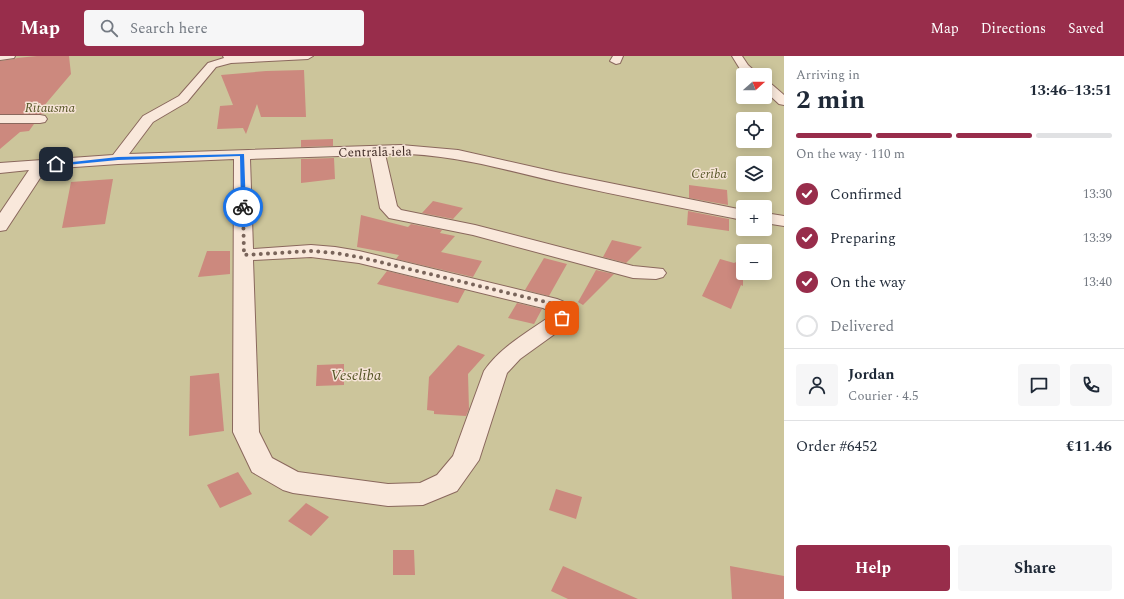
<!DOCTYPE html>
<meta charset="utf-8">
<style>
:root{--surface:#fff;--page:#f6f6f7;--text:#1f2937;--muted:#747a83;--line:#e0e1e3;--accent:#982d4b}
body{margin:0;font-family:Spectral,serif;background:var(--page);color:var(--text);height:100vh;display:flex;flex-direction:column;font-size:15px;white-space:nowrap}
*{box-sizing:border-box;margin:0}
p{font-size:13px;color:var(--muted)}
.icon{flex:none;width:22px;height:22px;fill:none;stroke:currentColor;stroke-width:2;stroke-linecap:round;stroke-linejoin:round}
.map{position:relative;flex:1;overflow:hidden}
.sheet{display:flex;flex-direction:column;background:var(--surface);width:340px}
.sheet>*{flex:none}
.needle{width:26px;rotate:69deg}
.fabs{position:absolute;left:736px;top:12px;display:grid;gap:8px}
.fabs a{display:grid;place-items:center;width:36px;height:36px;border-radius:4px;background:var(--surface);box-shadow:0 2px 10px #0003;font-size:20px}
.pin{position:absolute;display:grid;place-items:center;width:34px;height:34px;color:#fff;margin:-17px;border-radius:8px;box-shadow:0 2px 6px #0006}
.courier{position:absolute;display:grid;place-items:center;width:40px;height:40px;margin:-20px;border:3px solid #1a73e8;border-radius:50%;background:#fff;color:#222;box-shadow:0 1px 5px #0007}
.headline em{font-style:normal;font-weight:700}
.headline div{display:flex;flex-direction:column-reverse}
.headline{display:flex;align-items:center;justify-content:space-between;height:68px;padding:0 12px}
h1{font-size:26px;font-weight:700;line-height:30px}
.bar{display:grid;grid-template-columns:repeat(4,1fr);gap:6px 4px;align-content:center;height:48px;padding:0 12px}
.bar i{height:5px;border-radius:3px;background:var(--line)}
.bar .selected{background:var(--accent)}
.bar p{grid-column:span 4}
.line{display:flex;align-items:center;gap:10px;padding:0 12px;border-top:1px solid var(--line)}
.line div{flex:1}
.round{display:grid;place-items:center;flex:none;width:42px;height:42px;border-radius:4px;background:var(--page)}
ol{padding:0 12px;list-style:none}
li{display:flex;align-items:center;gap:12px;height:44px}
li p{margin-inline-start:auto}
li .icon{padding:4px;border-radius:50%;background:var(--accent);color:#fff;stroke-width:4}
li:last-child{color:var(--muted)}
li i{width:22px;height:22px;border:2px solid var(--line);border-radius:50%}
.primary-button{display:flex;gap:8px;margin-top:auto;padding:8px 12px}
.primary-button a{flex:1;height:46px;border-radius:4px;background:var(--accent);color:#fff;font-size:16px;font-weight:700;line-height:46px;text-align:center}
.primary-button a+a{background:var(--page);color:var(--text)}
header{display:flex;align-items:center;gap:24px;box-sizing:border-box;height:56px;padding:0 20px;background:var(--accent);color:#fff}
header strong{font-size:19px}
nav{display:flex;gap:22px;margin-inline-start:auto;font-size:14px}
.search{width:280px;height:36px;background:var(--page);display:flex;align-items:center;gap:10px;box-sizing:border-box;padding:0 14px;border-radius:4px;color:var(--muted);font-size:15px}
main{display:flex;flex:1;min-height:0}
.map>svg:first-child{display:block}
.green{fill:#ccc59b;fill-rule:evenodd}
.building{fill:#cc897e}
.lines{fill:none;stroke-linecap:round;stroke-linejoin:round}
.minor-casing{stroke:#8a685d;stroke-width:2}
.minor{fill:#f9e8db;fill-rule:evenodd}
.route{fill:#1a73e8}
.done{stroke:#79645a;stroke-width:4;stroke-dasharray:0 7.2}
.labels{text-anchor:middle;stroke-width:3;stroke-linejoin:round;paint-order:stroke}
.far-park-label{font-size:13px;font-style:italic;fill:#575627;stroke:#f6e4d7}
.far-street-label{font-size:13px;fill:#3a2620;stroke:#f6e4d7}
.park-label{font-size:15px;font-style:italic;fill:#575627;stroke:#f6e4d7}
</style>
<header>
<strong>Map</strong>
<div class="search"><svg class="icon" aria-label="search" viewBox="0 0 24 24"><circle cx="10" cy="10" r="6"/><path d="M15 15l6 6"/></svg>Search here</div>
<nav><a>Map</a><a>Directions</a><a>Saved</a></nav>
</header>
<main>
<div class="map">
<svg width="784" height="543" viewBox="0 0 784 543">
<rect width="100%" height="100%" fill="#eed8c7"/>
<!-- green -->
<path class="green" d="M0,0H784V543H0ZM743,19H765V41H743ZM743,63H765V85H743ZM743,107H765V129H743ZM743,151H765V173H743ZM743,195H765V217H743Z"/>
<!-- building -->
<path class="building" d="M37,0H69L71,18L43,51H48L43,58H0V5L14,3L17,2Z
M304,14L306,61H261L257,48L246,78L243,72L217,73L220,50L233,49L221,19L266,15Z
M0,68H34L29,75L20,76L0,93Z
M333,83V90L301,91V84Z
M334,102L335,123L301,127V103Z
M113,123L105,168L62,172L71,126Z
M689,129L727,134L728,149L689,142Z
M433,145L463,152L453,163L422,157Z
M688,155L729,163V175L687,169Z
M361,159L408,171L411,168L442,174L440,177L455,180L441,196L482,205L473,221L396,203L399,199L357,191Z
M612,184L642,191L626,207L603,201Z
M207,195H230V218L198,221Z
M544,202L567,208L549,240L525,234Z
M720,203L734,207L743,203V230L741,229L731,253L702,240Z
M596,214L614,218L583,249L578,246Z
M387,215L465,234L458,247L377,228Z
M517,247L542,253L534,268L508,262Z
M458,289L485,299L468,318L469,353L466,360L434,358V355L427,354L429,321Z
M344,308V329L316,330L317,309Z
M219,317L224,375L189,380L190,320Z
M238,416L252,438L220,452L207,429Z
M556,433L582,441L576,463L549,454Z
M306,447L329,461L311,480L288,465Z
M393,494H414L415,519H393Z
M563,510L638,543H568L551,535Z
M730,510L784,520V543H732Z"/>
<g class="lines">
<!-- minor casing -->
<g class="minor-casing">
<path id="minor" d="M0,0H15L14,2L0,4Z
M223,0H313L308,3L231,7L216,11L187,46L153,66L129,98L401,89L458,94L560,117L743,154V164C682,152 620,140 558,126C501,113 445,96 385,98L397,150L401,154L475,169L633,210L663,213L666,217L663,221L656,223L633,222L473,179L389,162L380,152L370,99L250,103L253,193L311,189L335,191L359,195L557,243C570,248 580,252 570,267L520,303L507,317L479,404L457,435L423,449L388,450L293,437L283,434L252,416L233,376L234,103L118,108L46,113L6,174L0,175V157L29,114L0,117V107L113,99L143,60L179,40L208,7L224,2ZM311,201L359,207L543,252L552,256V259C528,276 500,291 484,315L453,400L437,419L420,427L388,428L298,416L272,402L259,376L253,204Z
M613,0H623L620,7L616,8L610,5Z
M732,0H742L748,9L759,19H746L740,13Z
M765,25L769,26L784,39V49L779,48L765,35Z
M0,59H40L45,60L47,63L45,66L40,67H0Z
M765,157L784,160V170L765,167Z"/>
</g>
<!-- minor -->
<use href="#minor" class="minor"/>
</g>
<!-- route -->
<path class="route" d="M244,98L246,151L243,153L241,151L240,100L118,104L56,110L54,108L118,101Z"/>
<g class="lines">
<!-- done -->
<path class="done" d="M243,151L244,199L311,195L335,197L359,201L550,247L563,254L562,262"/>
</g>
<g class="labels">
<!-- far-park labels -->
<g class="far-park-label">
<text x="50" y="56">Rītausma</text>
<text x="709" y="122">Cerība</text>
</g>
<!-- far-street labels -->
<g class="far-street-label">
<text transform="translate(375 95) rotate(-1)" y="5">Centrālā iela</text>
</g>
<!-- park labels -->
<g class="park-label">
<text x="356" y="324">Veselība</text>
</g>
</g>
</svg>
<div class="fabs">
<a><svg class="needle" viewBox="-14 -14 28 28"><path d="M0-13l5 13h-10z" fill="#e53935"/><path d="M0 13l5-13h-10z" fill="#747a83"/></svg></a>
<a><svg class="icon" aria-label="locate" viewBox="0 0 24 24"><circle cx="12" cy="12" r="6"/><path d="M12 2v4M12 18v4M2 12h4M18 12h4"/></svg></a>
<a><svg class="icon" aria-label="layers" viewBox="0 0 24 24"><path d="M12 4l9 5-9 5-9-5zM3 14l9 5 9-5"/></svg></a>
<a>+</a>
<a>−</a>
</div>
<div class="pin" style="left:562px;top:262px;background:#ea580c"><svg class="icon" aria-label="bag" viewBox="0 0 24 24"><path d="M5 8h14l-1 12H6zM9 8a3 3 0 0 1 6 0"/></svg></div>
<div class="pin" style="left:56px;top:108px;background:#1f2937"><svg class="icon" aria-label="home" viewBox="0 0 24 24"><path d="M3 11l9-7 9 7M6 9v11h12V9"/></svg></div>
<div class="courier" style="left:243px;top:151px"><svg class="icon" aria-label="bike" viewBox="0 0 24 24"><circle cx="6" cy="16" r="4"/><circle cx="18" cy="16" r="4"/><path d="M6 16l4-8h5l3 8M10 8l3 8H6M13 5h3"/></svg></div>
</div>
<section class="sheet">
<div class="headline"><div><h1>2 min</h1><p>Arriving in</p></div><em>13:46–13:51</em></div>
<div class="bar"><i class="selected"></i><i class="selected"></i><i class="selected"></i><i></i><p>On the way · 110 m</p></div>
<ol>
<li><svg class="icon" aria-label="check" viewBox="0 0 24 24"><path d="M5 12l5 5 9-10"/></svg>Confirmed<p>13:30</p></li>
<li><svg class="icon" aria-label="check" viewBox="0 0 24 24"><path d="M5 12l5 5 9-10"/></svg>Preparing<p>13:39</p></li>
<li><svg class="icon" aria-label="check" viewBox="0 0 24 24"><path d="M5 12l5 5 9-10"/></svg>On the way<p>13:40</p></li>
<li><i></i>Delivered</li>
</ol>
<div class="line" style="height:72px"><a class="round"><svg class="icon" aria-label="person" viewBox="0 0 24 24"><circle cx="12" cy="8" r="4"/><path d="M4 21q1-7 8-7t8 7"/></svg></a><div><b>Jordan</b><p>Courier · 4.5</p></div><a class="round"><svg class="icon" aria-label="chat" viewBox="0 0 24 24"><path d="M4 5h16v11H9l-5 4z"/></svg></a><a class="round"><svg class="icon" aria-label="phone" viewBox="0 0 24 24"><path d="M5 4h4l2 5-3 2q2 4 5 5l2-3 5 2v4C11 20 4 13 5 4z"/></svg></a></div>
<div class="line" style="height:52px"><div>Order #6452</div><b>€11.46</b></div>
<div class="primary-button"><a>Help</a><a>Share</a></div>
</section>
</main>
